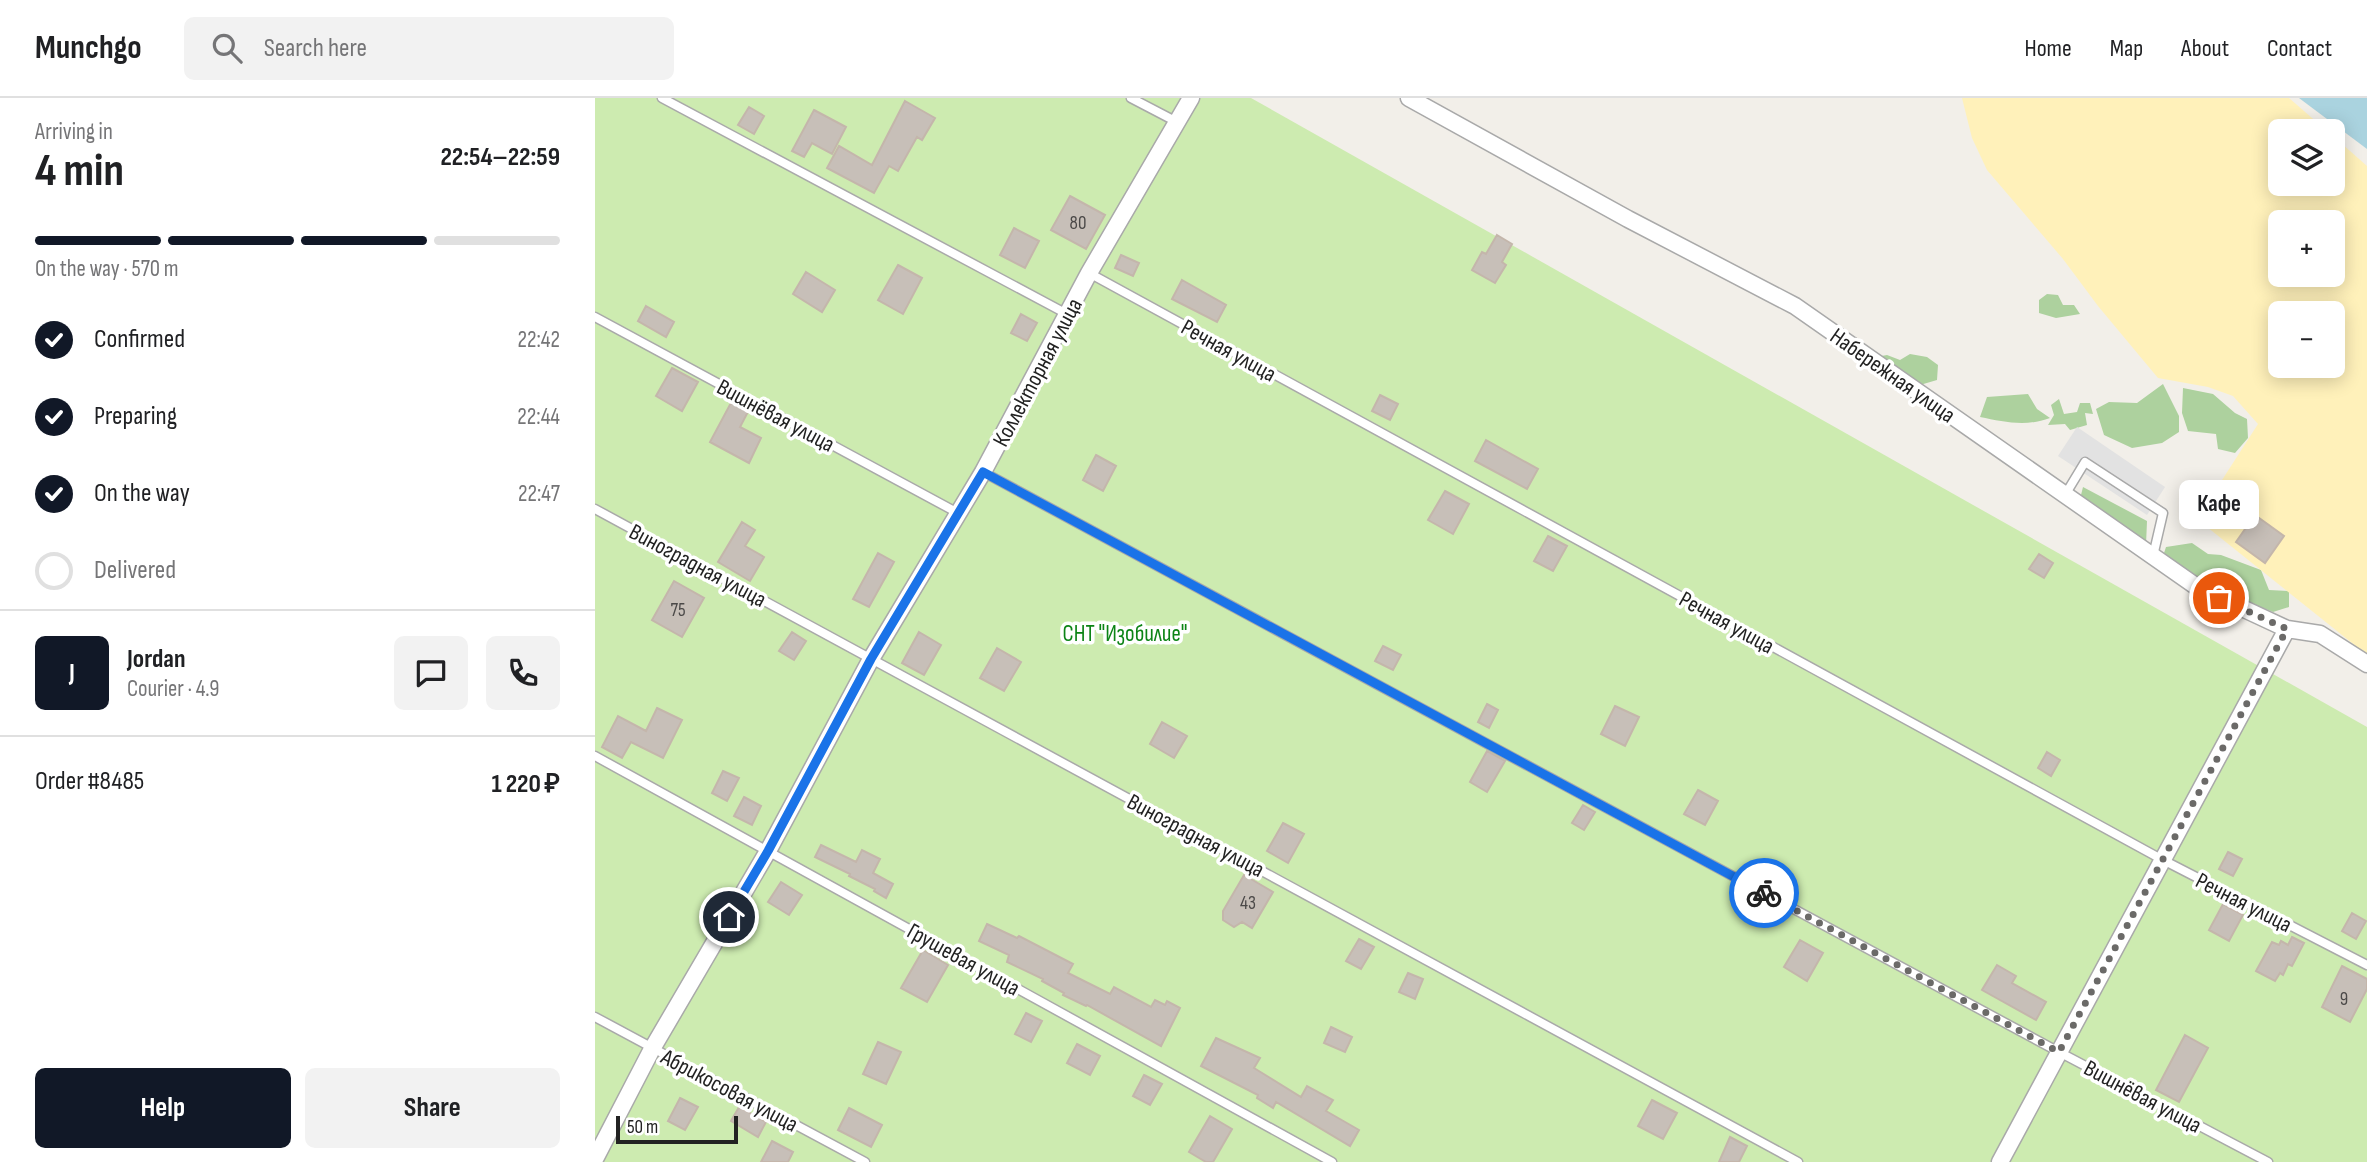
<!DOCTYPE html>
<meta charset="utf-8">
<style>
:root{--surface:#fff;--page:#f2f2f2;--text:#202124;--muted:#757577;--line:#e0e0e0;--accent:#111827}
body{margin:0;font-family:"Sofia Sans Condensed",sans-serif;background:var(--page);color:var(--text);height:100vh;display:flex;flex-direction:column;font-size:26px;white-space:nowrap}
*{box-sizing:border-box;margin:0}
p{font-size:23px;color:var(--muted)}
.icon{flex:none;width:38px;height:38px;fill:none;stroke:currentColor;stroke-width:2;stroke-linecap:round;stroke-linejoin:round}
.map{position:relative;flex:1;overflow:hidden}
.side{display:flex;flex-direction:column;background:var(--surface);width:595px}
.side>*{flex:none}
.controls{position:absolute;left:1673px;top:21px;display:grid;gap:14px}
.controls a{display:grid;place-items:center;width:77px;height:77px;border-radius:10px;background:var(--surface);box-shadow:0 4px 18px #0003;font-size:35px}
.scale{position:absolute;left:21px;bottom:18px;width:122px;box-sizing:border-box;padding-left:7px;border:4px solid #222;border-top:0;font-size:19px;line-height:24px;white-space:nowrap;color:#222;-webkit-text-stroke:5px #fff;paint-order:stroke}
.pin{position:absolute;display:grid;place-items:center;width:60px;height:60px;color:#fff;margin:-30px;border:4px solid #fff;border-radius:50%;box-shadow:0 2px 7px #0007}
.courier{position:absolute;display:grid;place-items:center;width:70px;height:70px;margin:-35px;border:5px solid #1a73e8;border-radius:50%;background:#fff;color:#222;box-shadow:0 2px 9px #0007}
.bubble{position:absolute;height:49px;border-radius:10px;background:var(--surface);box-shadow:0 4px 18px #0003;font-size:23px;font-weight:700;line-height:49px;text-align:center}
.headline em{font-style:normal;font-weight:700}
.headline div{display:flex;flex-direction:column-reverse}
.headline{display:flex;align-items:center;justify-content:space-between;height:119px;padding:0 35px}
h1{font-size:46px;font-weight:700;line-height:52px}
.bar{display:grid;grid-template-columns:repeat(4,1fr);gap:10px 7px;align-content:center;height:84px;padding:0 35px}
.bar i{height:9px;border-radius:5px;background:var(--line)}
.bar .active{background:var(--accent)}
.bar p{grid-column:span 4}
.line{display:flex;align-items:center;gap:18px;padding:0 35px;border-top:2px solid var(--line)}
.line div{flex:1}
.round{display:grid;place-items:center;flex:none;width:74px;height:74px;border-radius:10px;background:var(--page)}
ol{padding:0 35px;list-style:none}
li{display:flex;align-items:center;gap:21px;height:77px}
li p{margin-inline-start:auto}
li .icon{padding:7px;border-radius:50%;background:var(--accent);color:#fff;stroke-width:4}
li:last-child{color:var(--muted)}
li i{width:38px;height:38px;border:4px solid var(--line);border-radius:50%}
.button{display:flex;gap:14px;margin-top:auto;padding:14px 35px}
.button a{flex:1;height:80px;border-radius:10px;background:var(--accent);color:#fff;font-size:28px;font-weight:700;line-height:80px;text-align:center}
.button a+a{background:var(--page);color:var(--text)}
header{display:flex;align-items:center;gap:42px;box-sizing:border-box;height:98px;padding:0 35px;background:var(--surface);border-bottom:2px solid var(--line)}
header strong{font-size:33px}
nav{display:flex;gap:38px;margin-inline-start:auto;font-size:24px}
.search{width:490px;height:63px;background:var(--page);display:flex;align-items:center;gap:18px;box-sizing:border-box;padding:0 24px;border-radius:10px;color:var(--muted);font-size:26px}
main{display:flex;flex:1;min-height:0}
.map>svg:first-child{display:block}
.grass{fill:#cdebb0}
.forest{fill:#add19e}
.sand{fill:#fff1ba;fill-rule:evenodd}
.parking{fill:#e2e2e2}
.water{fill:#aad3df}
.building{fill:#c7bfb8;stroke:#c4b6ab;stroke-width:2}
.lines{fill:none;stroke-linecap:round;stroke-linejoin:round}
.service-casing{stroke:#a9a9a9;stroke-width:11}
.minor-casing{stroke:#a9a9a9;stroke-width:19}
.service{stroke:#fff;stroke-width:8}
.minor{stroke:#fff;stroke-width:16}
.done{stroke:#6b6a68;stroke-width:7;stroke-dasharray:0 12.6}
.route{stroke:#1a73e8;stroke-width:9}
.labels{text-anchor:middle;stroke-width:7;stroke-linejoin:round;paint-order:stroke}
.number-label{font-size:19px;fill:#4b4948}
.street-label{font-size:23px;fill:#222;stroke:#fff}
.park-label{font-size:23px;fill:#0c8416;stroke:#fff}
</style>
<header>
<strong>Munchgo</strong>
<div class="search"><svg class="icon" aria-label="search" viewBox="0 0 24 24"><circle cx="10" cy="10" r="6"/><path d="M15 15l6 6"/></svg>Search here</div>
<nav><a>Home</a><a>Map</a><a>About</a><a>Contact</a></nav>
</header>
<main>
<section class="side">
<div class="headline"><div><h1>4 min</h1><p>Arriving in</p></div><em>22:54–22:59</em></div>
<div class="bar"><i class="active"></i><i class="active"></i><i class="active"></i><i></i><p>On the way · 570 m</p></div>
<ol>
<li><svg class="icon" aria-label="check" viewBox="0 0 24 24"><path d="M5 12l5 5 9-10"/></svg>Confirmed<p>22:42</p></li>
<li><svg class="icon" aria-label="check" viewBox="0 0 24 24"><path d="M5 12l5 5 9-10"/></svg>Preparing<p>22:44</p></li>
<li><svg class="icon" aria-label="check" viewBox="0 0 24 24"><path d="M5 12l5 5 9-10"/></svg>On the way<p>22:47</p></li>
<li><i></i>Delivered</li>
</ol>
<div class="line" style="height:126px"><b class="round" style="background:var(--accent);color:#fff">J</b><div><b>Jordan</b><p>Courier · 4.9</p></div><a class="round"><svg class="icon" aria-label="chat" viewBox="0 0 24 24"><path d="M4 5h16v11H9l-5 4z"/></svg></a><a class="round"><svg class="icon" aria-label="phone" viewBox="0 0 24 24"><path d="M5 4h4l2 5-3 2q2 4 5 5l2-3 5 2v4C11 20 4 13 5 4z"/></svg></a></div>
<div class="line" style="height:91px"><div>Order #8485</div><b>1 220 ₽</b></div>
<div class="button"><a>Help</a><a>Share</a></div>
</section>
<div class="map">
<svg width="1772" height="1064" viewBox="0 0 1772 1064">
<rect width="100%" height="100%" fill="#f2efe9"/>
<!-- grass -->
<path class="grass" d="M0,0H656L1772,629V1064H0Z"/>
<!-- forest -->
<path class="forest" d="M1452,196L1463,197L1468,207H1479L1485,216L1461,220L1444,215V202Z
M1315,256L1332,259L1343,267L1342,282L1325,287L1281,259L1292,257L1305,262Z
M1568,286L1584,318V334L1567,345L1537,350L1509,337L1501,311L1514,304L1542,305Z
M1588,290L1618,296L1640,315L1652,321L1653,340L1640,355L1623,351L1621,336L1593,333L1587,315Z
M1433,296L1442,311L1455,320C1431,329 1409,324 1385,319L1392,299Z
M1464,301L1469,316L1482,314L1485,305H1495L1498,316L1490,315L1492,327L1475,332L1470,326L1453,327L1459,317L1456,307Z
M1488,389L1552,423L1551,447L1485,401Z
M1597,445L1613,456L1626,457L1666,472L1674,492L1694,493V509L1678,514L1606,485L1568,458L1571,449Z"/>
<!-- sand -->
<path class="sand" d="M1367,0H1694L1732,33H1685V86H1738V38L1772,68V557L1602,421L1663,326L1638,298L1613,289L1563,280L1503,208L1468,161L1392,72L1377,40ZM1685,124H1738V177H1685ZM1685,215H1738V268H1685Z"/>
<!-- parking -->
<path class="parking" d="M1482,329L1570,389L1552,417L1463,358Z"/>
<!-- water -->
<path class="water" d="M1704,0H1772V51Z"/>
<!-- building -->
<path class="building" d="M310,3L340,20L327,42L322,39L303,73L294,68L279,95L232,70L244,48L277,67Z
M154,9L169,18L159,36L143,27Z
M219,12L251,29L237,56L217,45L209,59L197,53Z
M475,98L510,117L491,151L456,132Z
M419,130L444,143L430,170L405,157Z
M902,137L917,146L907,164L911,167L900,185L877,172L887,154L891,156Z
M526,157L544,165L538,178L520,170Z
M303,167L327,180L308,216L283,202Z
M211,174L240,192L227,214L198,196Z
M587,182L631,207L622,224L577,201Z
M51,208L79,224L71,239L43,223Z
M426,216L442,225L432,243L416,235Z
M77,270L103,284L87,313L61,298Z
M785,297L803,306L795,322L777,313Z
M138,301L155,310L145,329L166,340L154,365L115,344Z
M891,342L943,371L932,391L880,363Z
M501,357L521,368L508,393L488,382Z
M850,393L874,406L858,436L833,422Z
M1660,417L1689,438L1670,465L1641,444Z
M147,424L160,432L150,448L169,459L155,483L123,464Z
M953,438L972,448L958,473L939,463Z
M283,455L299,464L274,509L258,501Z
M1444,456L1458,465L1449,480L1434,471Z
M79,483L109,500L87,539L57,522Z
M197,534L211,543L199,562L184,553Z
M324,534L346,547L329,577L307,565Z
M788,548L806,557L798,572L780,563Z
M402,550L426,564L409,593L385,580Z
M892,606L903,612L894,630L883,624Z
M1020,608L1044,619L1030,648L1006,636Z
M62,610L87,622L68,660L36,644L27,660L7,649L23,618L51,633Z
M567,624L592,638L579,660L555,646Z
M892,653L910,663L892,694L875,684Z
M1452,654L1465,662L1456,678L1443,670Z
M128,673L144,680L132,703L117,695Z
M1103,692L1123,703L1110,727L1089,716Z
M149,699L166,708L157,727L139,718Z
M988,707L1000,714L989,732L977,725Z
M688,725L709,736L693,765L672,753Z
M226,747L261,764L267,752L285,761L278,775L298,786L291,800L279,793L280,791L254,778L255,776L220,759Z
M1633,754L1647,761L1638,778L1624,771Z
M649,777L678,794L657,830L647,824L639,829L628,822V813Z
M186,784L207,797L194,817L173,804Z
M1628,806L1648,817L1634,843L1614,832Z
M1757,815L1771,823L1761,841L1747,833Z
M392,826L422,840L424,838L478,866L473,875L515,896L519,889L556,909L560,902L570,907L572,903L585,910L566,948L492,907L491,908L468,897L469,895L447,883L448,881L412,864L414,857L384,843Z
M1697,839L1709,845L1697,868L1693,866L1688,877L1685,875L1680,883L1661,873L1677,844L1684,847L1686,843L1693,847Z
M764,841L779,849L766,871L751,863Z
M1205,842L1228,855L1212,883L1189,869Z
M328,852L353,867L332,904L306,890Z
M1402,867L1421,878L1417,885L1451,904L1441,922L1387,892Z
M1747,868L1772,881V891L1755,924L1727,909Z
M813,875L828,881L820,901L804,894Z
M431,915L447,923L436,944L420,936Z
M736,929L757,939L750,954L729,945Z
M1590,937L1613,950L1584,1004L1561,992Z
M621,940L665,960L659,970L706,999L712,988L738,1002L731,1013L764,1032L755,1048L681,1004L678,1010L662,1000L663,997L606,968Z
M283,944L306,954L291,986L268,976Z
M482,946L505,958L495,977L472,965Z
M549,977L567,986L555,1007L538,998Z
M85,1000L103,1009L90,1032L73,1023Z
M1057,1002L1082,1015L1068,1041L1043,1028Z
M144,1009L171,1024L163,1039L136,1023Z
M254,1010L287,1027L276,1049L243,1032Z
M615,1018L637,1031L618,1064H611L594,1054Z
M1135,1039L1152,1048L1144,1064H1124Z
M177,1043L198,1054L193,1064H166Z"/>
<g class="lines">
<!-- service casing -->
<g class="service-casing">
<path id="service" d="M67,0L472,216
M536,0L582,24
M494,175L1568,762L1772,867
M0,219L363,415
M388,374L1464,954L1673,1064
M1470,397L1490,364L1568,415L1558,458
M0,411L1203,1064
M0,658L737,1064
M0,919L270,1064"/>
</g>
<!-- minor casing -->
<g class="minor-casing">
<path id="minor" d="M814,0L1033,121L1200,208L1602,489L1692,531L1725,536L1772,566
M0,1061L57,951L173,753L276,561L388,374L494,175L596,0
M1405,1064L1692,531"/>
</g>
<!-- service -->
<use href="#service" class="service"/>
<!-- minor -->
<use href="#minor" class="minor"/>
</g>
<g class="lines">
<!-- done -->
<path class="done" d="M1169,795L1464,954L1692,531L1624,500"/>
<!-- route -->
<path class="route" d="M134,819L173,753L276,561L388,374L1169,795"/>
</g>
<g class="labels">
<!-- number labels -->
<g class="number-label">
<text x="483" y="131">80</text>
<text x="83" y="518">75</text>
<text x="653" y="811">43</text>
<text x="1749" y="907">9</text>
</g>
<!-- street labels -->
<g class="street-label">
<text transform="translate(634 252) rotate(29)" y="8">Речная улица</text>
<text transform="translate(442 274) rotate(-62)" y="8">Коллекторная улица</text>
<text transform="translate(1298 277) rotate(35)" y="8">Набережная улица</text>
<text transform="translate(181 317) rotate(28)" y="8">Вишнёвая улица</text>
<text transform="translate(103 467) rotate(28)" y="8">Виноградная улица</text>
<text transform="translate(1132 524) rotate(29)" y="8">Речная улица</text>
<text transform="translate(601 737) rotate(28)" y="8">Виноградная улица</text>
<text transform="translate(1649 804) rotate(27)" y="8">Речная улица</text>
<text transform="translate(369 861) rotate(29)" y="8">Грушевая улица</text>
<text transform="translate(135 992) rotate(28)" y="8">Абрикосовая улица</text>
<text transform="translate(1548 998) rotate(28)" y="8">Вишнёвая улица</text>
</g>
<!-- park labels -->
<g class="park-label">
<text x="530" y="543">СНТ "Изобилие"</text>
</g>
</g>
</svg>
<div class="controls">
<a><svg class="icon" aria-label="layers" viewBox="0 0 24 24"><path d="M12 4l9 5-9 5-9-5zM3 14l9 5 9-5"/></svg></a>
<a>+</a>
<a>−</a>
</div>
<div class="scale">50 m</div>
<div class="pin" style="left:1624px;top:500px;background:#ea580c"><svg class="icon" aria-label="bag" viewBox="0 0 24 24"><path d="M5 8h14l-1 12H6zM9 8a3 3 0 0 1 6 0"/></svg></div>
<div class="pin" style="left:134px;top:819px;background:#1f2937"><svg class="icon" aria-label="home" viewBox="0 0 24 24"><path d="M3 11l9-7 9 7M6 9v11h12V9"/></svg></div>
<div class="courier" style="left:1169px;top:795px"><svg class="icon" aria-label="bike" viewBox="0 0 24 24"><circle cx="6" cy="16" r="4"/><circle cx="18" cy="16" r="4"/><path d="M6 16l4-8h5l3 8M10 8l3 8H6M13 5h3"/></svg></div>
<div class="bubble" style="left:1584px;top:382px;width:80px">Кафе</div>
</div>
</main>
